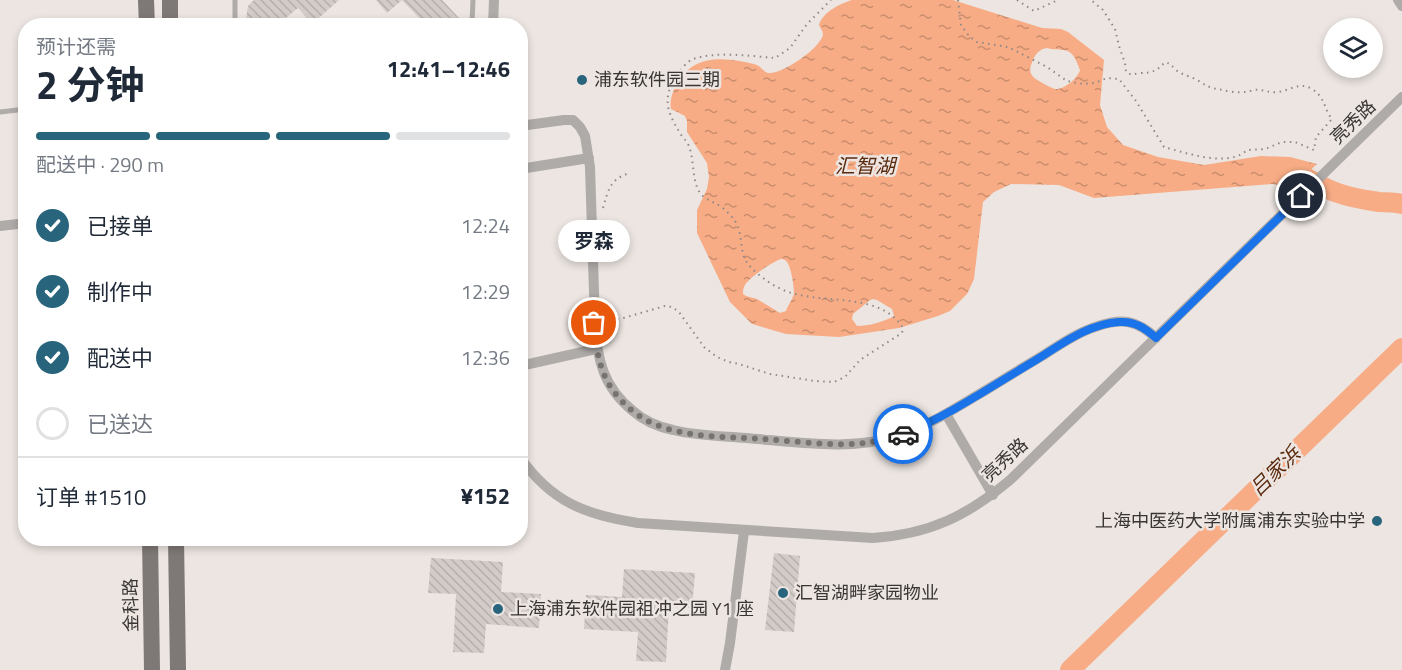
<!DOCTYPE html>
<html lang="zh">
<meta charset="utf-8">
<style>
:root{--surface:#fff;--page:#f6f6f7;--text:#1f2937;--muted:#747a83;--line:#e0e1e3;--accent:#28647b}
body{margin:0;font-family:"Titillium Web","Noto Sans SC",sans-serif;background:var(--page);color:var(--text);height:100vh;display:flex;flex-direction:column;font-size:22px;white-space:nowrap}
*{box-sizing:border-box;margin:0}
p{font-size:20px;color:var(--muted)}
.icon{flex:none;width:33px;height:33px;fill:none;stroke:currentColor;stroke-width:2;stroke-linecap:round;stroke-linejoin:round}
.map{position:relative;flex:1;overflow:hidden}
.sheet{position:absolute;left:18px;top:18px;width:510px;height:528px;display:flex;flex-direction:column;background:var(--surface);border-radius:24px;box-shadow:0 3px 9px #0003}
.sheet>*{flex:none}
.fabs{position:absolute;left:1323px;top:18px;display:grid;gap:12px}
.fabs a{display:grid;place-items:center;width:60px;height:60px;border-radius:50%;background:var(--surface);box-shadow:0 3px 9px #0003;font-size:30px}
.pin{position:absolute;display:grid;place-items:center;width:51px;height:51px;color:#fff;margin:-26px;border:3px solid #fff;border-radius:50%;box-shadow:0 2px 6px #0007}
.courier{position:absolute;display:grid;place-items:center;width:60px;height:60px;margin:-30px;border:4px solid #1a73e8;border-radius:50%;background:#fff;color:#222;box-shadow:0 2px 8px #0007}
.bubble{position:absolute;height:42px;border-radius:21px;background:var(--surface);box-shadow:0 3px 9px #0003;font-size:20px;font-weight:700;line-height:42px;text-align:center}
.summary em{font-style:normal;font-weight:700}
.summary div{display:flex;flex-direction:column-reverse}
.summary{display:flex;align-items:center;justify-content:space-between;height:102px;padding:0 18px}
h1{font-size:39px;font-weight:700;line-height:45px}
.bar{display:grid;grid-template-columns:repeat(4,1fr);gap:9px 6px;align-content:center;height:72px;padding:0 18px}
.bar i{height:8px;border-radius:4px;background:var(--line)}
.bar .current{background:var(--accent)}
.bar p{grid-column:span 4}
.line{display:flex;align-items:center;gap:15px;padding:0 18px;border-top:2px solid var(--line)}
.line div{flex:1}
ol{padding:0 18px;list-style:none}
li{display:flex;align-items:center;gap:18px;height:66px}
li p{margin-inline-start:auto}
li .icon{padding:6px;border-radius:50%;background:var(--accent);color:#fff;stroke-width:4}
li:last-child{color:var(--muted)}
li i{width:33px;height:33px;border:3px solid var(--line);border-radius:50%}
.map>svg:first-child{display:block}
.water{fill:url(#water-ripples);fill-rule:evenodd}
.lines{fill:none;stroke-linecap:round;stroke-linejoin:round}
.river{stroke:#f7ac85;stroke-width:20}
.building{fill:url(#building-back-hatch)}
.path{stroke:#8e8987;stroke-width:2;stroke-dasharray:1.5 4.5;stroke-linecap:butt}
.service{stroke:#aeaba9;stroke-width:5}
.minor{stroke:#aeaba9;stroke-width:10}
.primary{stroke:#7e7876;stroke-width:16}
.done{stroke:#777371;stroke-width:6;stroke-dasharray:0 10.8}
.route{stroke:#1a73e8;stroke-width:8}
.poi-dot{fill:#28647b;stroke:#ece5e1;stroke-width:2}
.labels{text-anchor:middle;stroke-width:5;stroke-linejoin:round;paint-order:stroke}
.poi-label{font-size:18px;fill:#383534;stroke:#ece5e1;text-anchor:start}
.street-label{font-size:18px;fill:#383534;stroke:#ece5e1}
.water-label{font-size:20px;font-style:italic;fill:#5a2a0e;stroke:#ece5e1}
</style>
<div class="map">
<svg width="1402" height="670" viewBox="0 0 1402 670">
<defs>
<pattern id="water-ripples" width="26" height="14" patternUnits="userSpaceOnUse" patternTransform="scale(1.5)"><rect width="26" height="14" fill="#f7ac85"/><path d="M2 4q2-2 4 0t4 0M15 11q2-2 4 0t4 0" fill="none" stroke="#c98d6e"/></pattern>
<pattern id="building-back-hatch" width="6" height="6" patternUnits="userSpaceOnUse" patternTransform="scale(1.5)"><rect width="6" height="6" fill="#d3cbc7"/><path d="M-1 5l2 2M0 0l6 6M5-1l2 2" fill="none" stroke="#b6afac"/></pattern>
</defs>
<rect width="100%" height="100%" fill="#ece5e1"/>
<!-- water -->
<path class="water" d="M852,0H953L1042,28L1061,29L1068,32L1104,60L1100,105L1107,127L1123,145L1158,157L1204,165L1261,156L1290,157L1317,164L1292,187L1272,184L1094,198L1059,185L1011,184L994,192L983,202L974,279L967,294L950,311L938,316L899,328L839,337L786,334L752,324L730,302L697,233V210L707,189L709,177L707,163L687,132V121L685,116L671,109C669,99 674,88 680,79C694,58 717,57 739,61C745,62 752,63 757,65C761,67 764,72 768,73C782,75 822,47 823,34C823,31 820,28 819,25C823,12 839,4 852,0ZM1047,48C1053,50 1057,49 1063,50C1073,50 1077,62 1080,70C1078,78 1064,90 1055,89C1051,88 1049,86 1046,85C1033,78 1026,75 1033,60C1036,53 1040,49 1047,48ZM781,259C782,259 784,259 785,260C791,264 794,286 794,293C793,299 788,305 786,311L780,313L757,299L746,296L743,294C743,290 743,289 745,285C748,278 774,261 781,259ZM873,299L877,300L892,309L894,316C884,322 868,326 857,326L852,319L853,314L870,300Z"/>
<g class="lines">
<!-- river -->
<path class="river" d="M1277,170C1303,170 1315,186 1338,193C1351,198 1365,200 1379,202C1387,202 1394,202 1402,204
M1070,670L1402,348"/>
</g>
<!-- building -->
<path class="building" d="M254,0H339L312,24L298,8L276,26H245L248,6Z
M376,0H442L460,19L451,26H427L402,0L387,13Z
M774,553L800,556L794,632L765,630Z
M431,558L503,562L501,592L541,594L539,628L486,624L484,653L453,652L456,594L428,593Z
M624,569L695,573L692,608L669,607L666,662L636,661L638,632L584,629L586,595L622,597Z"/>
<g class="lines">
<!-- path -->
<path class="path" d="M958,0L961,25L969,36L977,42L1008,47L1047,67L1067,81L1083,84L1095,83L1107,78L1119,79L1136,101L1164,147C1186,153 1229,168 1247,150L1265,149L1282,142H1295L1314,150L1316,137L1332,119C1323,108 1326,98 1312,89C1299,81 1290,91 1277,92C1270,93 1265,90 1259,90C1254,89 1249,92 1245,92C1236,93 1226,91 1218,89C1209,88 1204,84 1197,80C1190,76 1182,75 1176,70C1172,66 1171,64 1165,62C1157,71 1152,73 1140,73C1133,74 1132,76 1126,72L1125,63L1119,46L1115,29L1103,10L1091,0
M1017,0L1034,11L1058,0
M603,208C608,192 609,180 627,174
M606,323L665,306L672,307L679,312L704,347L717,357L729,362L739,364L770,374L815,381L834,382L845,377L860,360L902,333L903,328C878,288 814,308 777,287C767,282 747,267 744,257C740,245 742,232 735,221C733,218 729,213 726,211C719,203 706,201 700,193C691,179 695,159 688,144C686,140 682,137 680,133C665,109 662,95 680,71C683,67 688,61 693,59C718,51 749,56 775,58L790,48L807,24L831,0"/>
<!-- service -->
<path class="service" d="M235,0V26
M471,26L472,23L473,0
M0,112L26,109"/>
<!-- minor -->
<path class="minor" d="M1398,0L1402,6
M493,26L494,0
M520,126L564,120H573L580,127L585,136L590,167L595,323C597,359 603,387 633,411C644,421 659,427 673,430C697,436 722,436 746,438C797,442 854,452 903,434C929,425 952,410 976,396C998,383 1020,369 1042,356C1059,345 1078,332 1098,326C1122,318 1137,320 1156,338
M520,169L589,158
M0,226L26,223
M520,366L596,349
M946,414L993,495
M520,457C551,502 586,515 638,523L873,538C930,534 967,516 1010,480L1402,97
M725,670L730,643L744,531"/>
<!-- primary -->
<path class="primary" d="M146,0L147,26
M170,0V26
M150,538L152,670
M176,538L178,670"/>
</g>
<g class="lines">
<!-- done -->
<path class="done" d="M594,323C597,360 602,387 634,412C668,439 721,436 762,439C792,441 823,445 854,444C871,443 887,439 903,434"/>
<!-- route -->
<path class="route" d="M903,434C950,415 992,386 1036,360C1062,344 1088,324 1119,322C1135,321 1145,328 1156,338L1301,196"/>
</g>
<!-- markers -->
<g class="poi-dot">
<circle cx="582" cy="80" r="6"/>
<circle cx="1377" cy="521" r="6"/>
<circle cx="783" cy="593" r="6"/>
<circle cx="498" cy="609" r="6"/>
</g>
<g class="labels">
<!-- poi labels -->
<g class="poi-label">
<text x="594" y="86">浦东软件园三期</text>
<text x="1365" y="527" text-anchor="end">上海中医药大学附属浦东实验中学</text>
<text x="795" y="599">汇智湖畔家园物业</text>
<text x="510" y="615">上海浦东软件园祖冲之园 Y1 座</text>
</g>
<!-- street labels -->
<g class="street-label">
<text transform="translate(1353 122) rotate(-44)" y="6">亮秀路</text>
<text transform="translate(1005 460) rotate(-43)" y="6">亮秀路</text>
<text transform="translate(131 605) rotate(-91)" y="6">金科路</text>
</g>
<!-- water labels -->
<g class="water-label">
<text x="865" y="173">汇智湖</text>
<text transform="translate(1275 471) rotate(-44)" y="7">吕家浜</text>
</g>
</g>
</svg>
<div class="fabs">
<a><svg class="icon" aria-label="layers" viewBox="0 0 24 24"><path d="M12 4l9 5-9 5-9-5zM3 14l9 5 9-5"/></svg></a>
</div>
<div class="pin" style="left:594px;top:323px;background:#ea580c"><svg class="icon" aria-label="bag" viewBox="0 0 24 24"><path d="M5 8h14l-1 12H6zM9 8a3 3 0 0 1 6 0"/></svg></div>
<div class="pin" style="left:1301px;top:196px;background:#1f2937"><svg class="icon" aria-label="home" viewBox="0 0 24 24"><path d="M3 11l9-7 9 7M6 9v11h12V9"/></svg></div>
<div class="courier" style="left:903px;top:434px"><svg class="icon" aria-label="car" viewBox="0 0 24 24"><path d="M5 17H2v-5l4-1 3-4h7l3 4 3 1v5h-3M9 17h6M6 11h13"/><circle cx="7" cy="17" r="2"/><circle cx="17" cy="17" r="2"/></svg></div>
<div class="bubble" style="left:558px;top:220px;width:72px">罗森</div>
<section class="sheet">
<div class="summary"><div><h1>2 分钟</h1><p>预计还需</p></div><em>12:41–12:46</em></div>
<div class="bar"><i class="current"></i><i class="current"></i><i class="current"></i><i></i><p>配送中 · 290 m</p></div>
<ol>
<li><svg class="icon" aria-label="check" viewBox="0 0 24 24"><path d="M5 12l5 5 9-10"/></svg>已接单<p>12:24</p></li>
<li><svg class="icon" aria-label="check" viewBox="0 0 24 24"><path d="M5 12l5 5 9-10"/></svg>制作中<p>12:29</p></li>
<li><svg class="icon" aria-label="check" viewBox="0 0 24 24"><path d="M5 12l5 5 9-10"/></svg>配送中<p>12:36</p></li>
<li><i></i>已送达</li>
</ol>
<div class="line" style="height:78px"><div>订单 #1510</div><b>¥152</b></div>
</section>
</div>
